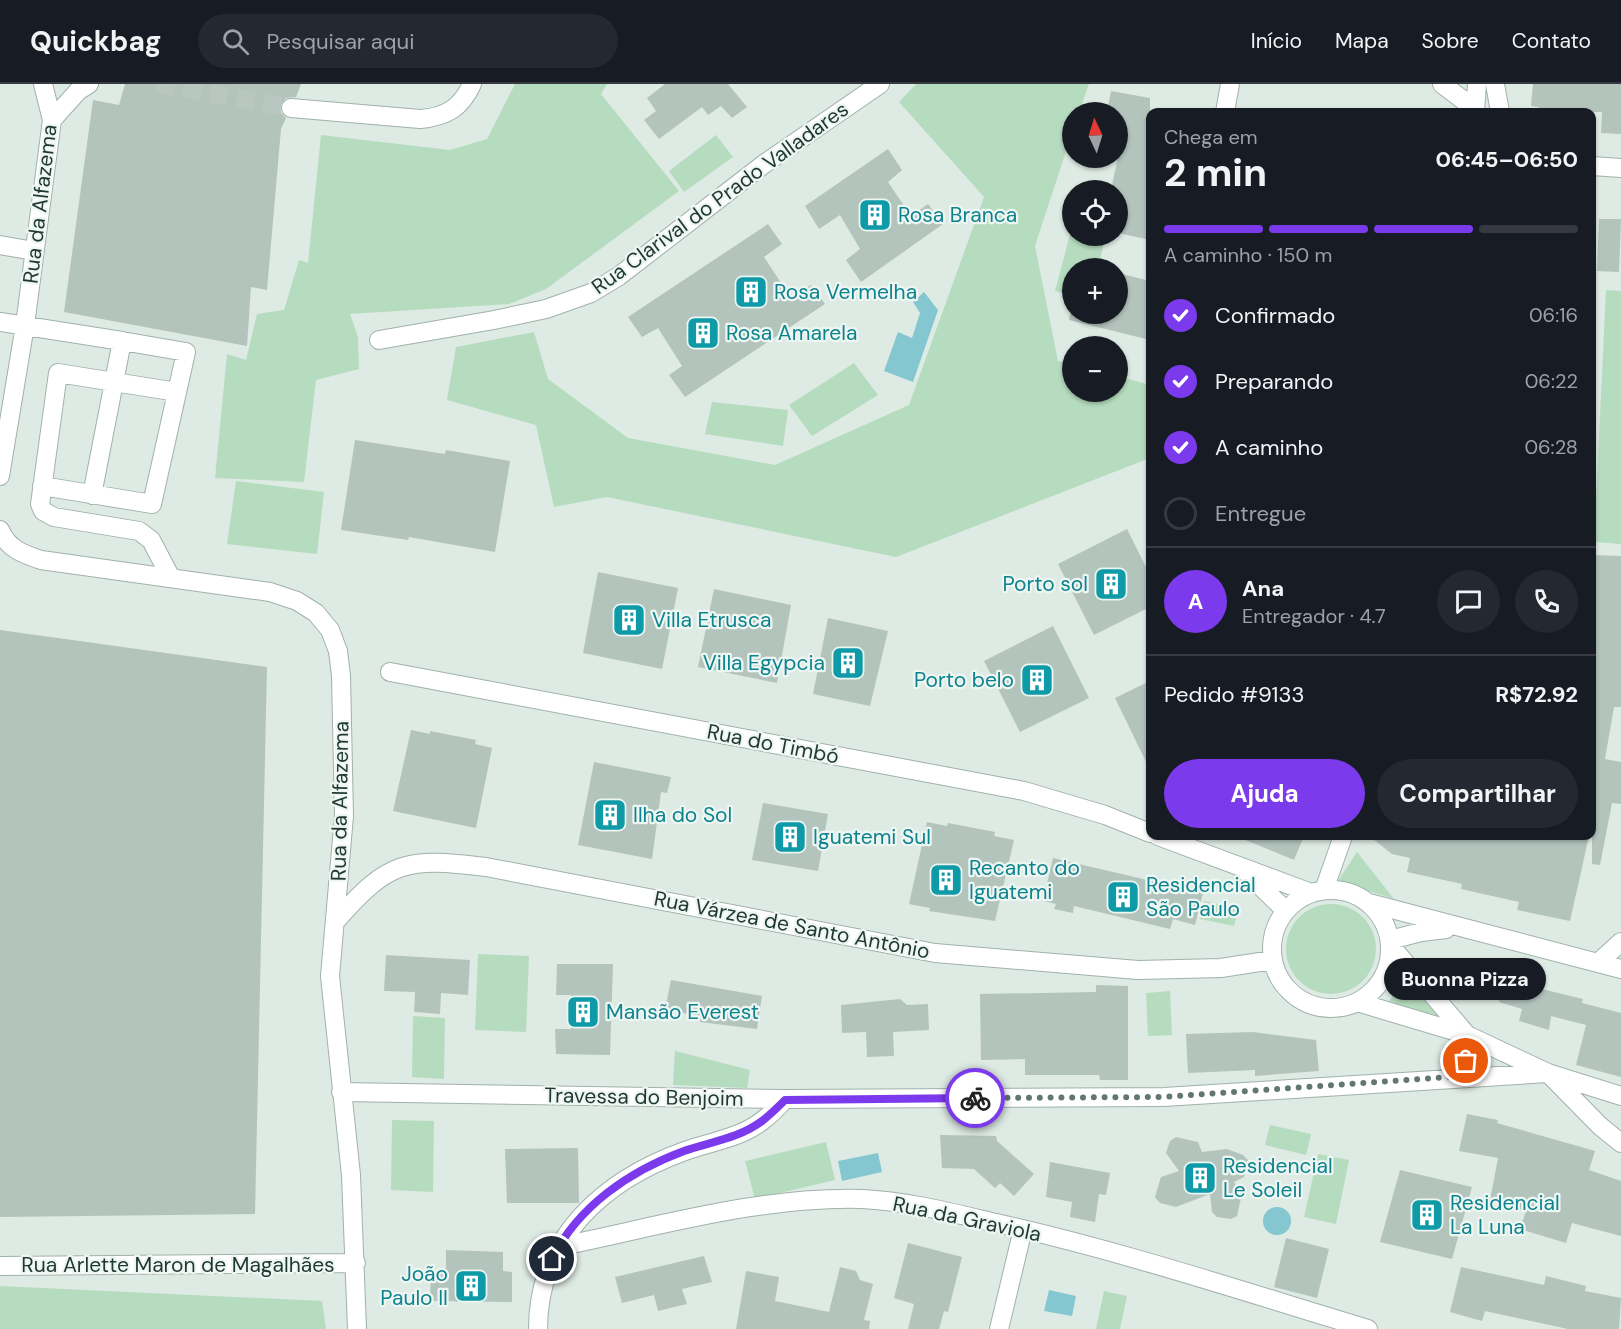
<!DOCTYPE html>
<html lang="pt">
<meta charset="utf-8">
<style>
:root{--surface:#171b24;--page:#242831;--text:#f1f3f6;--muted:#9ea1a6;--line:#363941;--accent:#7c3aed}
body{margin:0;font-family:"DM Sans",sans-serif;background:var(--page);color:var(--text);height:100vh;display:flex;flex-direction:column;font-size:22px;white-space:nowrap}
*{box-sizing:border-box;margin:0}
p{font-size:20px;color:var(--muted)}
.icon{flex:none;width:33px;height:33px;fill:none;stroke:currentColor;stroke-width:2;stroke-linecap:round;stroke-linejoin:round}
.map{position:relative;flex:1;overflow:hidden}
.details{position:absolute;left:1146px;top:24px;width:450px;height:732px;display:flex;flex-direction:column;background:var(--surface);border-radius:12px;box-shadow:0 2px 4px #0004}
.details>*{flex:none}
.needle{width:39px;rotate:356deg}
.buttons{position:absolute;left:1062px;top:18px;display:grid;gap:12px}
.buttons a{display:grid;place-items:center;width:66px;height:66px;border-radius:50%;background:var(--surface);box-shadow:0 2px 4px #0004;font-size:30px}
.pin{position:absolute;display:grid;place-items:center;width:51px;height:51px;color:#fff;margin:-26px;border:3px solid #fff;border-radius:50%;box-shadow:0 2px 6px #0007}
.courier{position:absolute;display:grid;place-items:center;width:60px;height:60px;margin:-30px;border:4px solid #7c3aed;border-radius:50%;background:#fff;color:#222;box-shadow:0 2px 8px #0007}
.bubble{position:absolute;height:42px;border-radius:21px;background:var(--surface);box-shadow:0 2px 4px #0004;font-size:20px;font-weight:700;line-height:42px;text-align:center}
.overview em{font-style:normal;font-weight:700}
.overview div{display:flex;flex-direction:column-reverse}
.overview{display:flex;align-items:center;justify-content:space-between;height:102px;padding:0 18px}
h1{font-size:39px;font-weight:700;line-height:45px}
.bar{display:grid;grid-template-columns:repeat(4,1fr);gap:9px 6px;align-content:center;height:72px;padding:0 18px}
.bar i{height:8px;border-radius:4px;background:var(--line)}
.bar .on{background:var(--accent)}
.bar p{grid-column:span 4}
.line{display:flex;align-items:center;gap:15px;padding:0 18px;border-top:2px solid var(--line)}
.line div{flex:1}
.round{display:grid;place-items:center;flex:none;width:63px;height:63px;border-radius:32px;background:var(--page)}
ol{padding:0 18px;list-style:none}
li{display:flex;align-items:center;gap:18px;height:66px}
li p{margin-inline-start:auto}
li .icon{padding:6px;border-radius:50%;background:var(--accent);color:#fff;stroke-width:4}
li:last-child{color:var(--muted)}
li i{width:33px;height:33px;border:3px solid var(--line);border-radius:50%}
.action{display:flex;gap:12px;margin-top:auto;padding:12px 18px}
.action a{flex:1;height:69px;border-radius:36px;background:var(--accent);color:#fff;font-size:24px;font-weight:700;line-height:69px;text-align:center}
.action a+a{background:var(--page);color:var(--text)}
header{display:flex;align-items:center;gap:36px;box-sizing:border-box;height:84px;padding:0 30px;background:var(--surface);border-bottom:2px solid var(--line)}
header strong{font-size:28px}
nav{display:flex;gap:33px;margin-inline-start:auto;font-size:21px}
.search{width:420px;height:54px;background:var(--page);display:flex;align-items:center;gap:15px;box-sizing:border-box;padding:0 21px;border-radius:33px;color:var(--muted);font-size:22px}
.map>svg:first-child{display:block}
.green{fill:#b6dcbf}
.water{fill:#84c7d0}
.building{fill:#b3c4bd}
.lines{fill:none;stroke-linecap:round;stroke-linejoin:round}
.minor-tunnel{stroke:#b8c7c0;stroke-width:18;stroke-dasharray:18 9;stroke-linecap:butt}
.minor-casing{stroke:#a1b1ab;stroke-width:20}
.minor{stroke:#fff;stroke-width:18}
.done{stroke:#627770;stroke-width:6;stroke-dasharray:0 10.8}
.route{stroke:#7c3aed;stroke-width:8}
.labels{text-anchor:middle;stroke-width:4.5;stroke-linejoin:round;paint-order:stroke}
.street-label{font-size:21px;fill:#1f3931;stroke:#eef6f2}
.culture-label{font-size:21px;fill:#0d838f;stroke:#eef6f2;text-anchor:start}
</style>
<header>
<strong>Quickbag</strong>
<div class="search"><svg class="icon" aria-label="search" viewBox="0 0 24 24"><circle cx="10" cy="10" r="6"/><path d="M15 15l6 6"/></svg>Pesquisar aqui</div>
<nav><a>Início</a><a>Mapa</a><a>Sobre</a><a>Contato</a></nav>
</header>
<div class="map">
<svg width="1621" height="1245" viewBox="0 0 1621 1245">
<rect width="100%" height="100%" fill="#deeae4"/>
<!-- green -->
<path class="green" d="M515,0H607L601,10L679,107L546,205L509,220L350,230L358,253L359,285L316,296L304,398L215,394L227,270L246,276L257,230L284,226L299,176L308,179L321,51L450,66L487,55Z
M916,0H1089L1079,28H1072V49L1035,162L1058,277L1072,281V308H1118V292L1150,301V374L896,473L607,413L554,423L536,341L447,316L456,263L534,248L548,295L628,354L775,381L909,321L984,113L899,18Z
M716,51L733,73L684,108L669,87Z
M1071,147L1072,152L1105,155L1098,184H1072V212L1055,207Z
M1606,206L1621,207V460L1594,458Z
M854,279L878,311L812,352L789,321Z
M712,318L788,326L783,362L705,350Z
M236,397L324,408L317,470L227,460Z
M1357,768L1394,815L1338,797Z
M1204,817L1239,824L1234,842L1200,835Z
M1286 865a45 45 0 1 1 90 0a45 45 0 1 1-90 0Z
M478,870L529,872L526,948L475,946Z
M1407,893L1445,939L1386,921Z
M1170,907L1172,951L1148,952L1146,909Z
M413,932L445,934L444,995L412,993Z
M675,967L750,986L747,1004L673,1001Z
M392,1036L434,1037L433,1108L391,1106Z
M1270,1041L1311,1050L1306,1071L1265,1061Z
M826,1058L835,1096L755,1115L745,1077Z
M1318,1070L1349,1076L1336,1140L1304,1133Z
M0,1202L322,1217L326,1245H0Z
M1104,1207L1127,1212L1120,1245H1096Z"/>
<!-- water -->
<path class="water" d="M924,208L938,226L913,298L884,287L898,248L912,254L920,229L913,218Z
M878,1069L882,1088L842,1097L838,1077Z
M1263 1137a14 14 0 1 1 28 0a14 14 0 1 1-28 0Z
M1049,1206L1076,1212L1072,1232L1044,1227Z"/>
<!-- building -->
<path class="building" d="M125,0H301L296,13L286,14L280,22L281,29L286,34L281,45L267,206L251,203L247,262L64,228L93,16L119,21Z
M665,0H728L747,23L732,34L721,22L708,31L702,23L659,55L644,36L656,27L647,14Z
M1533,0H1621V50L1601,49L1602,28H1538L1539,23L1531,22Z
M1111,7L1150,14V156L1118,149V106H1111L1122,54L1118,53V28H1107Z
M888,65L902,86L888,98L911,132L928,120L943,140L861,198L846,176L860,165L840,131L819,145L805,122Z
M1599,135H1621L1619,188L1597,187Z
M768,140L782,160L764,173L791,214L811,201L825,220L685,313L669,291L682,282L658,244L642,253L628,233Z
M1118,189L1150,197V256L1069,236L1070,230H1118Z
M355,356L445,370L446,366L510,377L495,468L409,453L408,456L341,446Z
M1127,445L1150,491V523L1094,551L1058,480Z
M1592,471L1621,472V623H1614L1605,675L1621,678V720L1612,719L1600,781L1592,780Z
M598,488L678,504L662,585L583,569Z
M714,505L791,521L777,599L698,583Z
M828,534L888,547L870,622L813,610Z
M1053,542L1089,614L1020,648L984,577Z
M0,546L267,583L255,1130L0,1133Z
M1150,597V686L1115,614Z
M411,646L430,650V647L476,656L475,660L492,664L476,744L393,727Z
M594,678L671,693L667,709L661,708L652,775L578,761Z
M763,719L828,730L818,787L752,776Z
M927,738L947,742L948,739L995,748L994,752L1014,756L995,837L929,827L930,824L909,820Z
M1236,752H1304L1294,776Z
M1369,752H1589L1570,837L1517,826L1519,818L1461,805L1462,800L1407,788L1410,774L1392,770Z
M1053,774L1203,809L1195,841L1173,835L1170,845L1074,822L1073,829L1054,825L1056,820L1043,817Z
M386,871L470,876L468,911L441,909L440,930L414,928L415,908L384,907Z
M557,880H613L610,971L556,970L555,945H571V911H556Z
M671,896L762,912L757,945L700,938L701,932L665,926Z
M1505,896L1583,915L1582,919L1621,929V993L1576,981L1586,941L1551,932L1549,946L1519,937L1522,925L1499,918Z
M1096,901L1128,902V996H1100L1099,991H1025V975L981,976L980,910L1096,908Z
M900,915L907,921L928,920L929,946L893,948L894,972L867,973L866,948L842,949L841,921Z
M1253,948L1316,956L1319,987L1255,992V986L1188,989L1186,950Z
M1467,1030L1498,1036L1497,1039L1595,1067L1589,1086L1621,1097V1152L1572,1139L1566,1159L1520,1145L1526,1127L1490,1116L1498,1074L1459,1067Z
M940,1051L996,1052L997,1057L1034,1090L1014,1112L1000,1099L995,1104L974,1085L942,1084Z
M1176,1053L1198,1058L1202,1068L1227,1065L1243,1071L1248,1076L1244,1093L1234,1098L1241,1114L1237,1132L1231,1135L1217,1133L1212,1128L1210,1110L1176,1123L1160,1119L1155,1113L1161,1093L1179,1087L1166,1069L1170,1057Z
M578,1064L579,1119H507L505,1065Z
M1050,1078L1110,1089L1106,1111L1099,1110L1095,1138L1070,1133L1072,1118L1046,1113Z
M1400,1086L1472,1103L1452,1175L1380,1158Z
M1286,1154L1329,1165L1317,1214L1274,1203Z
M908,1159L962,1173L948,1228L944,1227L939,1245H908L914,1220L894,1214Z
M446,1166L503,1168V1187L512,1188V1218L430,1217L431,1186L446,1187Z
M704,1172L712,1198L682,1205L687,1220L658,1227L654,1211L622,1219L615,1193Z
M840,1183L856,1187L860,1196L873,1200L864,1236L870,1237L869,1245H736L746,1187L779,1193L775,1217L829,1228Z
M1461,1183L1544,1201L1546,1192L1586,1202L1585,1207L1621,1214L1619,1245H1568L1485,1227L1482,1237L1450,1228Z"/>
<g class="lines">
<!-- minor-tunnel -->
<path class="minor-tunnel" d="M157,0L291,24"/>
<!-- minor casing -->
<g class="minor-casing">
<path id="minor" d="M1442,0L1475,25
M1495,0L1500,28
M291,24L420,35C446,33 461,24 472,0
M1225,28L1230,0
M1475,28L1477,0
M52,36L78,7L89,0
M1592,82L1621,84
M0,161L34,167
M0,238L122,257L92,411
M379,256L494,236L546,225L591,209L619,192L764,80L880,0
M0,392L25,241L52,36L43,0
M42,402L152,420L186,268L122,257
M0,446C8,465 23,470 41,476L270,508L297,517L316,529L330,546L338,567L341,592L344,732L330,892L351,1091L357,1245
M171,494L151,456L139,447L54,433L43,427L40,420L58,289L177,308
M390,588L1024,707L1105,731L1150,749
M1158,752L1311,809
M1246,788L1286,827
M1324,806L1343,752
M1272 865a59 59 0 1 1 118 0a59 59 0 1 1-118 0Z
M1369,819L1621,885
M335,838C389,776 406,773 486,783L935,869L1138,886L1221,884L1273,876
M1390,856L1421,848L1446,845
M1390,861L1467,951
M1598,879L1621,858
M1357,918L1467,951L1548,989L1600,1042L1621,1059
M1450,993C1466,981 1469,970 1467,951
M341,1008L785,1015L1164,1013L1548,989L1621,1012
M557,1163C657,1143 760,1112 862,1115C907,1117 953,1129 996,1139C1122,1167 1245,1208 1368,1245
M0,1182L356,1179
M538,1245C538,1154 604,1096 685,1067C710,1058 740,1054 762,1037C770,1031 778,1023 785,1015
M999,1245L1023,1145"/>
</g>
<!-- minor -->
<use href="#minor" class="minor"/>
</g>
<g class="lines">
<!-- done -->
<path class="done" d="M975,1014L1164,1013L1450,993L1466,977"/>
<!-- route -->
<path class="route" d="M552,1175C578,1122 630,1087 684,1067C710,1058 740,1054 762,1037C770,1031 778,1023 785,1016L975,1014"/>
</g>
<!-- icons -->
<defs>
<g id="building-square" transform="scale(1.725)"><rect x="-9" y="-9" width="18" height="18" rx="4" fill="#0f9aa8" stroke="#eef6f2"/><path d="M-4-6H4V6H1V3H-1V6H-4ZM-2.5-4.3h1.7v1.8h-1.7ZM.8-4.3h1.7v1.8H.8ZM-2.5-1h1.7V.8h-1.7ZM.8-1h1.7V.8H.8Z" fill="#fff"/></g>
</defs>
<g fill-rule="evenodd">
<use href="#building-square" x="875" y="131"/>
<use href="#building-square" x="751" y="208"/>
<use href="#building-square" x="703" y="249"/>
<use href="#building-square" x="1111" y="500"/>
<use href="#building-square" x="629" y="536"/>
<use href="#building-square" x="848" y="579"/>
<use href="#building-square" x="1037" y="596"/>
<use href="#building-square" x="610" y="731"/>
<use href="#building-square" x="790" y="753"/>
<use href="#building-square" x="946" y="796"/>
<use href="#building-square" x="1123" y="813"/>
<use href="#building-square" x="583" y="928"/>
<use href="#building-square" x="1200" y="1094"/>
<use href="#building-square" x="1427" y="1131"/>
<use href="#building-square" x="471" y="1202"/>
</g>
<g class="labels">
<!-- street labels -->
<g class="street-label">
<text transform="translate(720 114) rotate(-36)" y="7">Rua Clarival do Prado Valladares</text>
<text transform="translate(40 120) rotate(-83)" y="7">Rua da Alfazema</text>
<text transform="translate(773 660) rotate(11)" y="7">Rua do Timbó</text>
<text transform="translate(340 717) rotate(-89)" y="7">Rua da Alfazema</text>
<text transform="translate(792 841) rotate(11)" y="7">Rua Várzea de Santo Antônio</text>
<text transform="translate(644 1013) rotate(1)" y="7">Travessa do Benjoim</text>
<text transform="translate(967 1135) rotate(12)" y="7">Rua da Graviola</text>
<text x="178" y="1188">Rua Arlette Maron de Magalhães</text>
</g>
<!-- culture labels -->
<g class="culture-label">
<text x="898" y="138">Rosa Branca</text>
<text x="774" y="215">Rosa Vermelha</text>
<text x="726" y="256">Rosa Amarela</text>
<text x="1088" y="507" text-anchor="end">Porto sol</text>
<text x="652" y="543">Villa Etrusca</text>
<text x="825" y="586" text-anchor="end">Villa Egypcia</text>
<text x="1014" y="603" text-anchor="end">Porto belo</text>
<text x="633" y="738">Ilha do Sol</text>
<text x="813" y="760">Iguatemi Sul</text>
<text x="969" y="791">Recanto do<tspan x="969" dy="24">Iguatemi</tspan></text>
<text x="1146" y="808">Residencial<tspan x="1146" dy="24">São Paulo</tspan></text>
<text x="606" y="935">Mansão Everest</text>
<text x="1223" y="1089">Residencial<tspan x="1223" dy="24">Le Soleil</tspan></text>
<text x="1450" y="1126">Residencial<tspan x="1450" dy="24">La Luna</tspan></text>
<text x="448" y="1197" text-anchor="end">João<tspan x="448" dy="24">Paulo II</tspan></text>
</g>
</g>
</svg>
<div class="buttons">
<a><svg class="needle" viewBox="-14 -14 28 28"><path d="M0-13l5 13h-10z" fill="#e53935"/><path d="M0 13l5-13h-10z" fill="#9ea1a6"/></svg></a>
<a><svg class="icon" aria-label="locate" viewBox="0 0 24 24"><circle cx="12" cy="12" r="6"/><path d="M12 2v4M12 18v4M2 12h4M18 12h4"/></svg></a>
<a>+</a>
<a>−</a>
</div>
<div class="pin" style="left:1466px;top:977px;background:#ea580c"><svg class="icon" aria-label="bag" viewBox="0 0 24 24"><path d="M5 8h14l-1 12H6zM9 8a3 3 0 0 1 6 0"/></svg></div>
<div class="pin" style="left:552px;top:1175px;background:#1f2937"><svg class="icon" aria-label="home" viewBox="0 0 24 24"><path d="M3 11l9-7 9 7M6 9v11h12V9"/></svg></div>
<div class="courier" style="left:975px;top:1014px"><svg class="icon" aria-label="bike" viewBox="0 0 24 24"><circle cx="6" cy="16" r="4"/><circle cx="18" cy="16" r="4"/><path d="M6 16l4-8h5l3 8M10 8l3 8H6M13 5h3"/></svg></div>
<div class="bubble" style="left:1384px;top:874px;width:162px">Buonna Pizza</div>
<section class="details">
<div class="overview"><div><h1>2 min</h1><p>Chega em</p></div><em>06:45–06:50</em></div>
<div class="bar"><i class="on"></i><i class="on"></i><i class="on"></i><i></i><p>A caminho · 150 m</p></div>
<ol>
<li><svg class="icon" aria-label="check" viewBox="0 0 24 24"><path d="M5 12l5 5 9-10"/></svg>Confirmado<p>06:16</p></li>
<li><svg class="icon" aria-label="check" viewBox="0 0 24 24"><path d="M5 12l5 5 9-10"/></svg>Preparando<p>06:22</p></li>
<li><svg class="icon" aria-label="check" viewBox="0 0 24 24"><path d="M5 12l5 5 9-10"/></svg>A caminho<p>06:28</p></li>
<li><i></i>Entregue</li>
</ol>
<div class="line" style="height:108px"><b class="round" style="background:var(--accent);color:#fff">A</b><div><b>Ana</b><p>Entregador · 4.7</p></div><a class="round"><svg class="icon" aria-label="chat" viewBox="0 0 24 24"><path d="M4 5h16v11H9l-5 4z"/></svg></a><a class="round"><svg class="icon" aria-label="phone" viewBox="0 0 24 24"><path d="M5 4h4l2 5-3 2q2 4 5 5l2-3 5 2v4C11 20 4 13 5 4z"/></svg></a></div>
<div class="line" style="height:78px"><div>Pedido #9133</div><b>R$72.92</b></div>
<div class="action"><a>Ajuda</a><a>Compartilhar</a></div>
</section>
</div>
